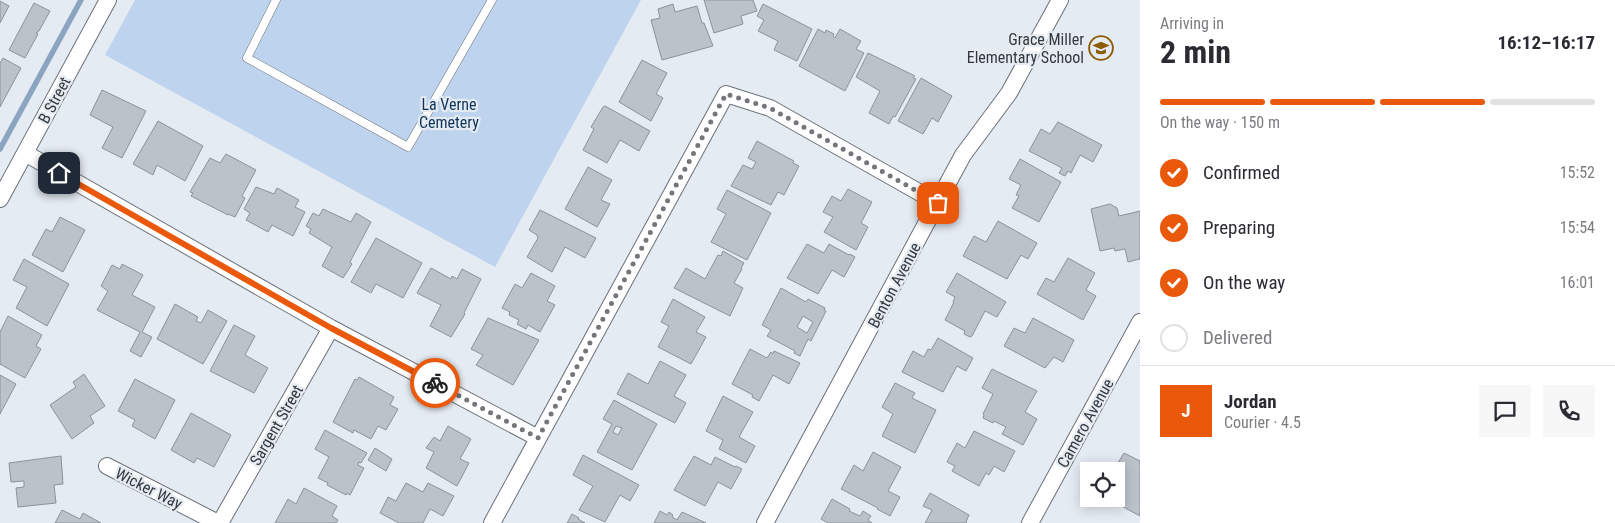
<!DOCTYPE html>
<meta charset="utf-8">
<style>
:root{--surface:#fff;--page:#f7f7f7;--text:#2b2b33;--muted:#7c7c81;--line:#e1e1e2;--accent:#ea580c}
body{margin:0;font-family:"Roboto Condensed",sans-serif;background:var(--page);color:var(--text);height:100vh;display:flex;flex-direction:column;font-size:19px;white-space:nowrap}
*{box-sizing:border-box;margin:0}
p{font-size:16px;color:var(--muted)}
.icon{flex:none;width:28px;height:28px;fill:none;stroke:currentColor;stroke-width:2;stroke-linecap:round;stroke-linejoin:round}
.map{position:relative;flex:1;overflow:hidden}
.drawer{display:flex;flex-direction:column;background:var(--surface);width:475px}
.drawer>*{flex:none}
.tools{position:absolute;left:1080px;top:462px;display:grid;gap:10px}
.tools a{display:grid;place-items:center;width:45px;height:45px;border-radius:0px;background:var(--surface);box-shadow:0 2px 12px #0003;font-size:25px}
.pin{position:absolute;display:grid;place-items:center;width:42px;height:42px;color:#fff;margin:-21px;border-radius:10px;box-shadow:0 2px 8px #0006}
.courier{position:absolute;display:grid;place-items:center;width:50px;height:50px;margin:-25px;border:4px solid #ea580c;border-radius:50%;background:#fff;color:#222;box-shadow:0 1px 6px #0007}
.head em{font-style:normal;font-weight:700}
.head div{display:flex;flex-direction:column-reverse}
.head{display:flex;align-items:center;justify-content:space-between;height:85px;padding:0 20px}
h1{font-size:32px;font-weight:700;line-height:38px}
.bar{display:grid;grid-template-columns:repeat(4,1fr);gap:8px 5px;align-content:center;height:60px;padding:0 20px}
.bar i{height:6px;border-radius:4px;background:var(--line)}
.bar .on{background:var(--accent)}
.bar p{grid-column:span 4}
.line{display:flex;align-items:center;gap:12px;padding:0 20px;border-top:1px solid var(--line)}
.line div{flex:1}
.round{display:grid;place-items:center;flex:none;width:52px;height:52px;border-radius:0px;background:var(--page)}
ol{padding:0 20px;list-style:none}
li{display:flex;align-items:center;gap:15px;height:55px}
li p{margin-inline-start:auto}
li .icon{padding:5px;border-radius:50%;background:var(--accent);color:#fff;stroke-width:4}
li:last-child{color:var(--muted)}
li i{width:28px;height:28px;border:2px solid var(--line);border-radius:50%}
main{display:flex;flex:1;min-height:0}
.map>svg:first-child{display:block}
.green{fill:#bed4ee}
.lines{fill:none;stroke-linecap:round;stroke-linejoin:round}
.stream{stroke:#8ba4c0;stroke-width:5.5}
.building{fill:#bcc2ca;stroke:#8c929a;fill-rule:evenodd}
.service-casing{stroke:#6a7077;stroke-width:9}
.minor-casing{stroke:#6a7077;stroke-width:18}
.service{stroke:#fff;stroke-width:8}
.minor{stroke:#fff;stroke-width:16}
.done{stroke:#73777b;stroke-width:5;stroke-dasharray:0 9}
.route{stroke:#ea580c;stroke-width:6}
.labels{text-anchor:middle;stroke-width:4.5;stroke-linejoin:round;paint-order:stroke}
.poi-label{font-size:16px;fill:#35383b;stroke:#e5ebf3;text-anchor:end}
.street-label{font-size:16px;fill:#35383b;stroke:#e5ebf3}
.park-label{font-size:16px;fill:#0f345a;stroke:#e5ebf3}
</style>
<main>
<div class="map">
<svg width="1140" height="523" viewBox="0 0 1140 523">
<rect width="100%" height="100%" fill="#e5ebf3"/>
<!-- green -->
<path class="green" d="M135,0H641L495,267L105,55Z"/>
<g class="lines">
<!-- stream -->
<path class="stream" d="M0,149L81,0"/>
</g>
<!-- building -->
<path class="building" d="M704,0H753L757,11L741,16L743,24L714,33Z
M0,1L9,6L0,23Z
M34,3L50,11L39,31L36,33L38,34L25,58L9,50Z
M673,4L675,12L697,6L702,23H704L713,46L662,60L651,20L660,18L658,9Z
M763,4L812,29L797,61L774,50L778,41L758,31L764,20L757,16Z
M818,29L825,33L826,30L834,34L833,36L835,38L840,29L861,41L856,49L864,53L845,91L799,66Z
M868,53L915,76L913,78L916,79L895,117L893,116L889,124L869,113L880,91L856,77Z
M3,58L21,68L0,107V63Z
M642,60L667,73L656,94L663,98L651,121L619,102Z
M921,78L952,96L938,122L932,118L923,134L898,121Z
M102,90L146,111L122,158L102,148L113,127L90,115Z
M605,106L650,131L639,151L620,140L607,163L583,150L594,129L591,127L603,107Z
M158,121L203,146L185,181L157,165L153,175L133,164Z
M1058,122L1102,145L1093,162L1080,155L1071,173L1068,171L1065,176L1059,173L1062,168L1029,151L1041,129L1050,134Z
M757,141L794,161L793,163L799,166L784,195L778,192L771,205L731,186L743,165L752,169L756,162L748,158Z
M226,154L256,170L242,196L245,198L235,217L228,214V215L191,196L193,193L190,192L210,158L220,163Z
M1020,159L1061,182L1039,222L1012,208L1019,196L1016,195L1021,185L1009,179Z
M588,167L612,180L601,200L610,204L597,227L565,209Z
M256,187L274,194L277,188L299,200L295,207L305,212L293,236L272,225L268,232L246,220L250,213L244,209Z
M848,189L872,202L861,223L868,227L856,250L824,232L833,217L823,212L832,196L841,201Z
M727,190L771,213L747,260L711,242L726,214L717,209Z
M1110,204L1117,208L1119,216L1140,211V259L1128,262L1125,249L1115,251L1114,248L1100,251L1091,209Z
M323,209L351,222L356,213L371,222L350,262L352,264L343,278L322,266L332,247L309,233L311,229L306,226L313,213L319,216Z
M540,210L596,238L585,258L565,247L552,272L527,257L538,238L537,235L529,230Z
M60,217L85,230L63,272L32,255L46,229L52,232Z
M998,221L1037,243L1028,259L1021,255L1007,279L963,256L974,236L986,242Z
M376,238L422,263L403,298L376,284L371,293L351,282Z
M807,244L824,253L829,244L849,255L850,254L855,257L844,277L832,270L818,294L787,278Z
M723,251L744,263L741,268L742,269L734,283L743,288L730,316L674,288L686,268L705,279L718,255L721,256Z
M1068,258L1095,273L1086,290L1096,296L1083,320L1037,294L1046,278L1054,282Z
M24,259L69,284L47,326L16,308L27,287L13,280Z
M122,264L143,275L132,295L155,307L142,332L152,337L141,357L130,351L140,332L97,310L108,291L101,286L112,265L120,269Z
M431,268L451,279L452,276L457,279L462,269L481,279L464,313L465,314L451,337L430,326L441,305L417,293Z
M531,273L555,286L547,301L555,305L540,332L528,325L526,329L517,324L519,320L509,315L510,312L502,308L515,284L522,288Z
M957,273L1006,302L997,317L985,311L972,336L970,337L964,334L965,331L945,320L954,302H953L955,297L946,292Z
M781,288L806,302L808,299L825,308L824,310L826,311L811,341L808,339L800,356L794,353L795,351L767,336L771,330L762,325ZM803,316L813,322L807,333L797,327Z
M673,299L705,317L696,332L706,337L691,364L658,347L669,326L661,322Z
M175,304L198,317L196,321L201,323L208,310L227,321L203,364L157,339Z
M8,316L42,335L36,346L41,349L25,378L0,364V332Z
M488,318L539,340L513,385L476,365L483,355L471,349Z
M1033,318L1074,340L1063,362L1054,357L1045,368L1004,346L1014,328L1025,333Z
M234,325L255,336L245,355L268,368L254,393L210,371Z
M938,338L973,358L966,371L957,366L943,392L902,372L913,351L924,357L928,349L931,350Z
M750,349L767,358L771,352L773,354L774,351L800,363L789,384L773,375L759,401L752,397L753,395L732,384Z
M660,361L686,375L674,396L686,403L675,423L617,394L628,373L648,384Z
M992,369L1037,391L1025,412L1037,419L1023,445L1002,434L1006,427L994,421L993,423L983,418L984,415L983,414L993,394L982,388Z
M84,374L105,406L90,416L94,423L72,439L50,405L76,387L73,382Z
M0,375L16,384L0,414Z
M359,377L394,397L390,405L398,409L386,430L378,426L371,439L354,430L353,433L333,422L355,379L357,380Z
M135,379L175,400L155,439L132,426L135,420L118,411Z
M895,383L915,393L912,398L936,410L915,453L882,436L893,414L882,407Z
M723,396L753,412L739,437L755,446L746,463L719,449L723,440L706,431Z
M614,400L657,424L632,470L597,452L612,424L603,419ZM616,426L622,428L618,435L613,432Z
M191,413L231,435L214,467L197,458L194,463L171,450Z
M448,426L471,439L460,459L469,463L457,486L426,468L434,452L426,448L434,437L440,441Z
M325,430L367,453L361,463L359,462L358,465L364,468L350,495L347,493L346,495L327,485L328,483L318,478L329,457L315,449Z
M974,431L1015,451L1004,472L994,466L989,475L986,473L979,486L952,471L955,466L947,462L957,443L965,448Z
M375,448L392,459L386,471L368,460Z
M873,452L901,467L888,491L900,497L890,516L877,509L878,508L841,489L854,465L863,471Z
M1124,453L1140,461V516L1116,503L1122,491L1119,490L1124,480L1116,475V471H1113Z
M583,455L639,485L630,501L620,495L605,522L579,510L593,486L573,475Z
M61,456L63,484L54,485L56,503L18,507L16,488L24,487V481L11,482L9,463Z
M694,456L711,465L715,457L735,467L736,466L742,469L731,489L718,482L705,506L674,490Z
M406,483L423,492L428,483L454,496L443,516L430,509L423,523H399L380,513L388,497L396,501Z
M304,488L337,506L332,516L338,520L336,523H275L288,499L296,504Z
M930,493L969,515L966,522L967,523H925L932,510L923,506Z
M832,499L850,509L849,511L860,516L863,511L871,516L868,520L872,523H828L821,519Z
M62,510L80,519L83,513L101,523H55Z
M660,511L667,515L669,512L673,515L672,517L677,520L682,512L706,523H654Z
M572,514L579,518L578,519L585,523H567Z"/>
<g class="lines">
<!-- service casing -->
<g class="service-casing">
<path id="service" d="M276,0L247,58L408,147L492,0"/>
</g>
<!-- minor casing -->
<g class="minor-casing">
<path id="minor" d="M25,153L331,328L538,438
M0,199L108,0
M107,466L218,523
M220,523L331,328
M492,523L726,94L770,108L938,203
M765,523L963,155L1009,93L1060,0
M1030,523L1140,322"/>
</g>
<!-- service -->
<use href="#service" class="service"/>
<!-- minor -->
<use href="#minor" class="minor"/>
</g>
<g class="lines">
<!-- done -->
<path class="done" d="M435,383L538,438L726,94L770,108L938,203"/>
<!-- route -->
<path class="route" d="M59,173L331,328L435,383"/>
</g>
<!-- icons -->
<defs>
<g id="school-ring" transform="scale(1.25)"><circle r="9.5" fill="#e5ebf3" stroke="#8d5c06" stroke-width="1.5"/><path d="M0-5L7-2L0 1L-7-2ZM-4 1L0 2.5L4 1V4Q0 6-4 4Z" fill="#8d5c06"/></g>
</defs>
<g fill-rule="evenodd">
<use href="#school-ring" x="1101" y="48"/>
</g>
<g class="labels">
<!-- poi labels -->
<g class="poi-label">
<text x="1084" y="45">Grace Miller<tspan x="1084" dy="18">Elementary School</tspan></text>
</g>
<!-- street labels -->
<g class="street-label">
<text transform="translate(54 100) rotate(-62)" y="6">B Street</text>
<text transform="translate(894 285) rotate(-62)" y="6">Benton Avenue</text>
<text transform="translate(1085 423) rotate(-61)" y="6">Camero Avenue</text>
<text transform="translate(276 425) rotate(-60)" y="6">Sargent Street</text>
<text transform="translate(149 488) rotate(27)" y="6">Wicker Way</text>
</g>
<!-- park labels -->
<g class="park-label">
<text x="449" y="110">La Verne<tspan x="449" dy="18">Cemetery</tspan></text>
</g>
</g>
</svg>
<div class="tools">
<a><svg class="icon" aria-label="locate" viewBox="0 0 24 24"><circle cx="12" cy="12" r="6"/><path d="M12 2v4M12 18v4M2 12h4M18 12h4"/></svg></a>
</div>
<div class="pin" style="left:938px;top:203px;background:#ea580c"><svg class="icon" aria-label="bag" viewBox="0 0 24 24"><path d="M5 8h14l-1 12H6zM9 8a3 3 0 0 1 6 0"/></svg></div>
<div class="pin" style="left:59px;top:173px;background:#1f2937"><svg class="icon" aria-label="home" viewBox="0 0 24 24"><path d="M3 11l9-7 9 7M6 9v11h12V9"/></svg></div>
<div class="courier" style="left:435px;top:383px"><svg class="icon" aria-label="bike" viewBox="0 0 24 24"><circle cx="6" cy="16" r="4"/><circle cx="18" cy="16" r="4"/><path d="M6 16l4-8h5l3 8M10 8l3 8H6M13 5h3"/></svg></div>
</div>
<section class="drawer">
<div class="head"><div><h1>2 min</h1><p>Arriving in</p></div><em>16:12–16:17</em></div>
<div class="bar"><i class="on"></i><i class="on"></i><i class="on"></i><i></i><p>On the way · 150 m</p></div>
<ol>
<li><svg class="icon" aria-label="check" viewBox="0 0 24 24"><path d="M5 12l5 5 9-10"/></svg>Confirmed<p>15:52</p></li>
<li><svg class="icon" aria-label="check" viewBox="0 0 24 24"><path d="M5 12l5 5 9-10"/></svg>Preparing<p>15:54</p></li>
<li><svg class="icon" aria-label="check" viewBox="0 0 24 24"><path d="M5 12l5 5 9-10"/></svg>On the way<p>16:01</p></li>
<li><i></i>Delivered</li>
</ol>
<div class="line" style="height:90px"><b class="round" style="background:var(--accent);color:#fff">J</b><div><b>Jordan</b><p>Courier · 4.5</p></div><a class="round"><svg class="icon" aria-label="chat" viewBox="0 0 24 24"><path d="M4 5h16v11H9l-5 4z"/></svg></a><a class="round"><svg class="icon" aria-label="phone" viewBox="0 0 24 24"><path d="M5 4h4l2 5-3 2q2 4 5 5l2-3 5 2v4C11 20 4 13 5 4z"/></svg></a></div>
</section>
</main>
